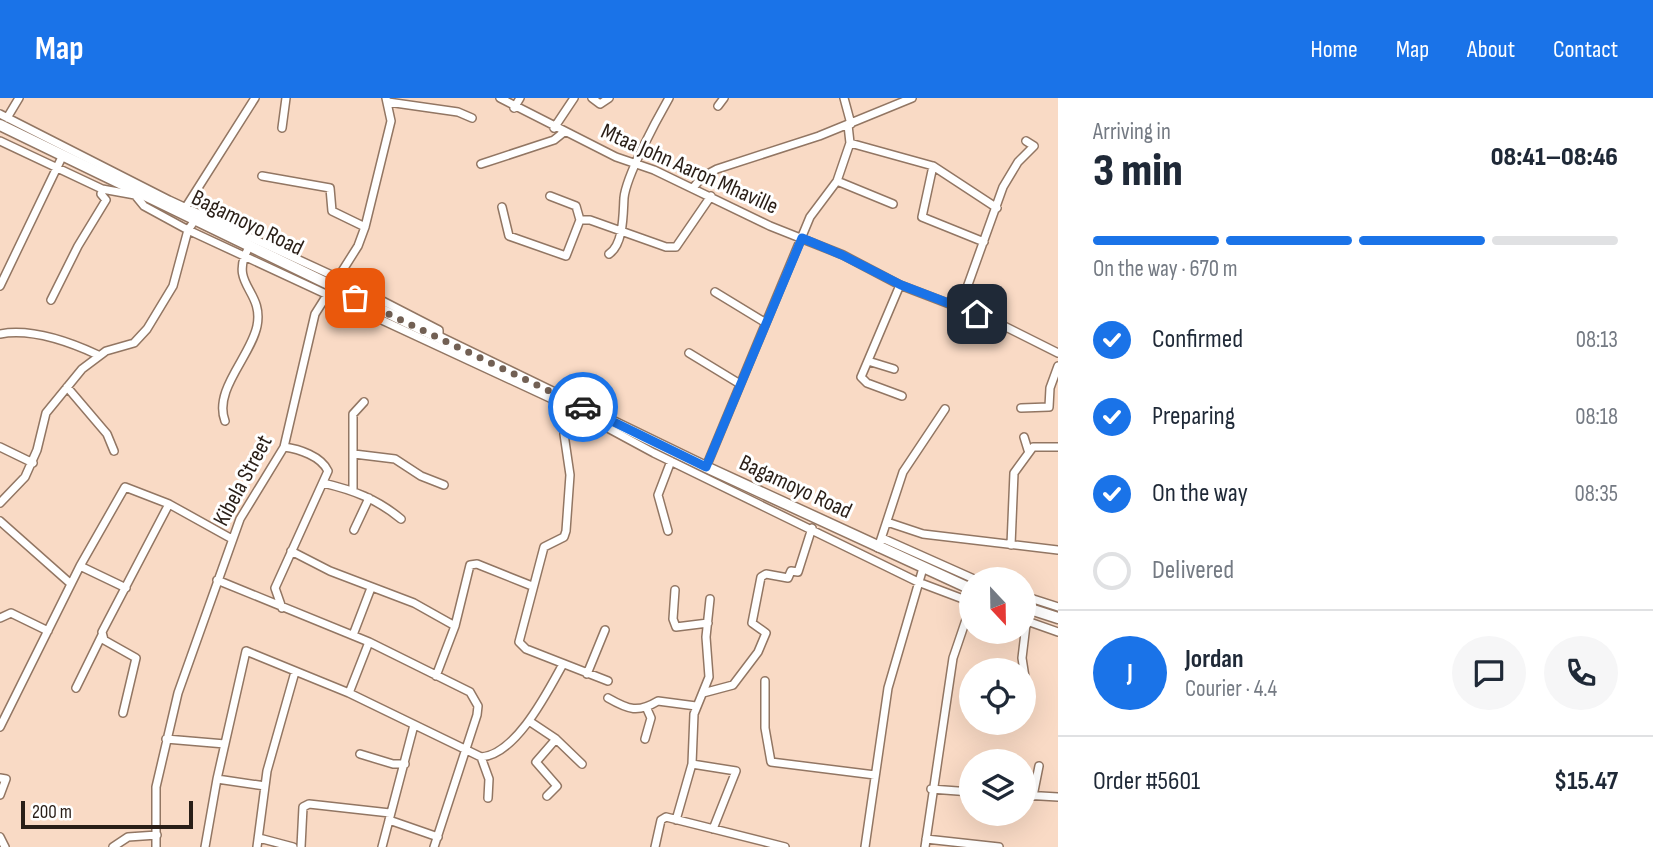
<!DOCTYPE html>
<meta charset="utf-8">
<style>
:root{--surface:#fff;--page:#f6f6f7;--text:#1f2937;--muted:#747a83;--line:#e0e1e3;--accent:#1a73e8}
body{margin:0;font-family:"Sofia Sans Condensed",sans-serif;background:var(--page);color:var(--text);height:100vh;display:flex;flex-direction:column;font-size:26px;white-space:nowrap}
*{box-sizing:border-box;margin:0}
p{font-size:23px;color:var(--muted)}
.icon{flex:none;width:38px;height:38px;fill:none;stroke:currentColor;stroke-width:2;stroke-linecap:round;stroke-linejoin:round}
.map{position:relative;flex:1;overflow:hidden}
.drawer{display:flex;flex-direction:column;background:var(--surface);width:595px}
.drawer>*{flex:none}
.needle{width:46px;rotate:158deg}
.controls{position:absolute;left:959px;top:469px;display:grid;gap:14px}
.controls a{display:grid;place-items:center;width:77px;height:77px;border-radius:50%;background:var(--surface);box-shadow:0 7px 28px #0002;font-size:35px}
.scale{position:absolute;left:21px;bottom:18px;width:172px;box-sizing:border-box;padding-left:7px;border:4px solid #291e17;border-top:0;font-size:19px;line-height:24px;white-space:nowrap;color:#291e17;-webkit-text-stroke:5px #fff;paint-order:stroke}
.pin{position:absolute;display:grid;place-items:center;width:60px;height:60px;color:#fff;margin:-30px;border-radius:14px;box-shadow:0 4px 10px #0006}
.courier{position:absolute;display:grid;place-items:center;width:70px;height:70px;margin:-35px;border:5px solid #1a73e8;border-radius:50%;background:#fff;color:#222;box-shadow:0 2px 9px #0007}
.head em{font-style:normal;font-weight:800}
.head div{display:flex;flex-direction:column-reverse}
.head{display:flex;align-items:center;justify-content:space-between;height:119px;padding:0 35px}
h1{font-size:46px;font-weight:800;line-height:52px}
.bar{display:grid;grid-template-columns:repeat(4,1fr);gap:10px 7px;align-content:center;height:84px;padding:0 35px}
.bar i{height:9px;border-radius:5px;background:var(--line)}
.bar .current{background:var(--accent)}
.bar p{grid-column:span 4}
.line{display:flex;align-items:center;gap:18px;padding:0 35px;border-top:2px solid var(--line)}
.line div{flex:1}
.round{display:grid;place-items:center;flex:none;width:74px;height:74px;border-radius:37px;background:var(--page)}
ol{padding:0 35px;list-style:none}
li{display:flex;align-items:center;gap:21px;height:77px}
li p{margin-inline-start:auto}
li .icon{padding:7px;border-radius:50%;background:var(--accent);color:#fff;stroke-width:4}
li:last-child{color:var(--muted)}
li i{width:38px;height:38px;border:4px solid var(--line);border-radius:50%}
header{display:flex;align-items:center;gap:42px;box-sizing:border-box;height:98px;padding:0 35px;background:var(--accent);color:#fff}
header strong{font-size:33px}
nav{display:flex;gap:38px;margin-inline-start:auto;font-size:24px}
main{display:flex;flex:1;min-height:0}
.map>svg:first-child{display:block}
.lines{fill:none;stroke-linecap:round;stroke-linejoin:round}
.minor-casing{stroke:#927663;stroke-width:10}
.trunk-casing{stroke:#927663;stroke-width:13}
.minor{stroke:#fff;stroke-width:7}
.trunk{stroke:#fff;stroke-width:10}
.done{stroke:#726054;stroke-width:7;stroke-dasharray:0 12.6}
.route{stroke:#1a73e8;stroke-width:9}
.labels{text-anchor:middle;stroke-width:6;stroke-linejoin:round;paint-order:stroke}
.street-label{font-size:23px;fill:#291e17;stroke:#fff}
</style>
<header>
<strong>Map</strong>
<nav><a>Home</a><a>Map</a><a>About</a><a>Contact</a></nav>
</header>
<main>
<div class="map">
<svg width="1058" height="749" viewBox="0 0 1058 749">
<rect width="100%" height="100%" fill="#f9dac5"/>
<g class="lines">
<!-- minor casing -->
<g class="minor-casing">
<path id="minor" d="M500,0L616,59L654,72L770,128L843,157L900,187L994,223L1058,255
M592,0L600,6L609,0
M844,0L851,26
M388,4L458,14L472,20
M718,8L724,0
M514,10L520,0
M0,16L169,102L338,180L439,232V239
M7,20L19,0
M282,30L286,0
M554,30L574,0
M0,43L102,91L135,97L144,108L188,132L567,308L654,355L918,484L971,504
M850,45L933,68L997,110
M481,66L554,42L564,34
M933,68L922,119L984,144
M262,78L330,90L332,113L365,129
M837,83L893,106
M693,90L702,79L717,71L819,38L912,0
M550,98L576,108L580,122
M502,109L509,138L566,158L580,122H590L666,149H676L711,98
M184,112L255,0
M609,156C624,146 623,115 624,100C626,78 657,21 669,0
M900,187L861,279L867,285L902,298
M0,188L62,59
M715,194L766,225
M51,202L78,148L106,102L101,96L102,91
M960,209L1003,89L1018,64L1034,48L1026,43
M0,236C32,230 70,244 98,257
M689,255L740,286
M868,263L894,271
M67,289L107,336L114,353
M567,308L564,336L570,377L566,433L564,439L544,449L519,544L526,551L608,583
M1021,310L1049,309L1050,290L1058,268
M225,323C213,292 251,258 257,228C264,193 230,187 247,153
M1024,339L1028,352
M0,349L33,365
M354,356L395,361L421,378L444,387
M706,369L810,119L837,83L850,45L848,27
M323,385C353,392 377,401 401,421
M353,392V316L364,304
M0,405L25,379L37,352L46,315L82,271L106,253L134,245L147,231L173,188L188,132L195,122
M0,423L71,486
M887,424L923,436L1058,452
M354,432L369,400
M668,433L658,397L671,363
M882,440L974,481
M1011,447L1014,375L1033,349H1058
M878,450L903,374L945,311
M291,453L330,473L414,505L455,528
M80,468L126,490
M217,482L369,544L470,594L478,608L477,617L434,749
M675,492L673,521L676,529L708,525
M1024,498L1058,509
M282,510L275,490L328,373C321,358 299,351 284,349
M0,520L11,515L48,533
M1024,522L1058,534
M353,537L371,490
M587,576L605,532
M436,578L455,528L470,467L477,466L532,488
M765,583V630L771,664L875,677
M76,590L102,537
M1027,592L1022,560L1028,510
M349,595L369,544
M703,595L733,587L758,554L766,535L752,525L761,479L766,476L788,480L791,473L798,474L812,430
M608,600C629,612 638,615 658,603L696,608
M123,615L136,560L104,542L102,534L169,406
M529,623L556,641L582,666
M0,629L80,468L125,389L169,406L232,441
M166,641L225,646
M645,641L651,620L647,611
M360,656L393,666H405
M481,659L489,681L488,700
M692,666L736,673L713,731
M0,680L6,681L0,697
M217,681L265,688
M931,691L971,694
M1024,697L1058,699
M547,698L557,688L536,664L556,641
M1033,698L1039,668
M389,722L438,739
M676,722L692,666L694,616L709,579L706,539L710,501
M0,739L5,749
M259,740L293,749
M926,741L999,749
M113,749L128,739L157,737
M156,749V689L178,595L240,421L284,349L315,216L358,148L365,129L391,23L386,0
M205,749L217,681L246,553L349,595L481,659C516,657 548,593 563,566
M257,749L267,673L295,574
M301,749L303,709L309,706L390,715
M382,749L414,627
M655,749L661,722L666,719L785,749
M865,749L888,590L923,470
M925,749L953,560L971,507"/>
</g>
<!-- trunk casing -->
<g class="trunk-casing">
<path id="trunk" d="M0,27L706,369L971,491
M1024,509L1058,520"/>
</g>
<!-- minor -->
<use href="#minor" class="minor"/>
<!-- trunk -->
<use href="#trunk" class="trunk"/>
</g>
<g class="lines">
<!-- done -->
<path class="done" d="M355,200L583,309"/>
<!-- route -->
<path class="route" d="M583,309L706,369L802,140L842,157L901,187L977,216"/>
</g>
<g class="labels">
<!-- street labels -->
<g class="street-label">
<text transform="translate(690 70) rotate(24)" y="8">Mtaa John Aaron Mhaville</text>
<text transform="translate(248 124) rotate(26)" y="8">Bagamoyo Road</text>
<text transform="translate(242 382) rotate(-62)" y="8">Kibela Street</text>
<text transform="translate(796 388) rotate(25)" y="8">Bagamoyo Road</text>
</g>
</g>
</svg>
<div class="controls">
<a><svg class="needle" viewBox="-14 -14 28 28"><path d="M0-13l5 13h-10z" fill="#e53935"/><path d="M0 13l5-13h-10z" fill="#747a83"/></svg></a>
<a><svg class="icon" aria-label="locate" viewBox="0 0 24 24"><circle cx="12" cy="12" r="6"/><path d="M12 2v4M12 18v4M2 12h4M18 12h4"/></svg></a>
<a><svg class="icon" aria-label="layers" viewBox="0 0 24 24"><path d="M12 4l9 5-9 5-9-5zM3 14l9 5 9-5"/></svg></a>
</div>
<div class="scale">200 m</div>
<div class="pin" style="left:355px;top:200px;background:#ea580c"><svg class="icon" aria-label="bag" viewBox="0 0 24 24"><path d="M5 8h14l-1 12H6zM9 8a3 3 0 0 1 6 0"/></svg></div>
<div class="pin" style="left:977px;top:216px;background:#1f2937"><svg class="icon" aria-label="home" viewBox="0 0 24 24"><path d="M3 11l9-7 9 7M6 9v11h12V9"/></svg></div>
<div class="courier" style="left:583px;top:309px"><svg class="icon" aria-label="car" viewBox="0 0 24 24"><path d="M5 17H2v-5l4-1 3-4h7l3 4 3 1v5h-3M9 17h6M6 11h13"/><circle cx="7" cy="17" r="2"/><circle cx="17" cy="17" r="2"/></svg></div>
</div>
<section class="drawer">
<div class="head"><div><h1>3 min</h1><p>Arriving in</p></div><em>08:41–08:46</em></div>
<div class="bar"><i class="current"></i><i class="current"></i><i class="current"></i><i></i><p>On the way · 670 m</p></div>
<ol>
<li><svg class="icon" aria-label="check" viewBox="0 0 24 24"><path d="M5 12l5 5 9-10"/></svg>Confirmed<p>08:13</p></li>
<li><svg class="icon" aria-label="check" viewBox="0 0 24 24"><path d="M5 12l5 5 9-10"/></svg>Preparing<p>08:18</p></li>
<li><svg class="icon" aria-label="check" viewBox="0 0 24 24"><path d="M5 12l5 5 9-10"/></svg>On the way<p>08:35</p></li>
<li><i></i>Delivered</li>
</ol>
<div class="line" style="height:126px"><b class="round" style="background:var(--accent);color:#fff">J</b><div><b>Jordan</b><p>Courier · 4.4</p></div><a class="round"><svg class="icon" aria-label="chat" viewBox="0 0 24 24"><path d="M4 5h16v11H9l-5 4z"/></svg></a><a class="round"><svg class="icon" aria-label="phone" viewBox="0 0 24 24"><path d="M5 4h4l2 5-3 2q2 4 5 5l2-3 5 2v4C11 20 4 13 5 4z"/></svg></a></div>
<div class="line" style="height:91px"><div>Order #5601</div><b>$15.47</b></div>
</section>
</main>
